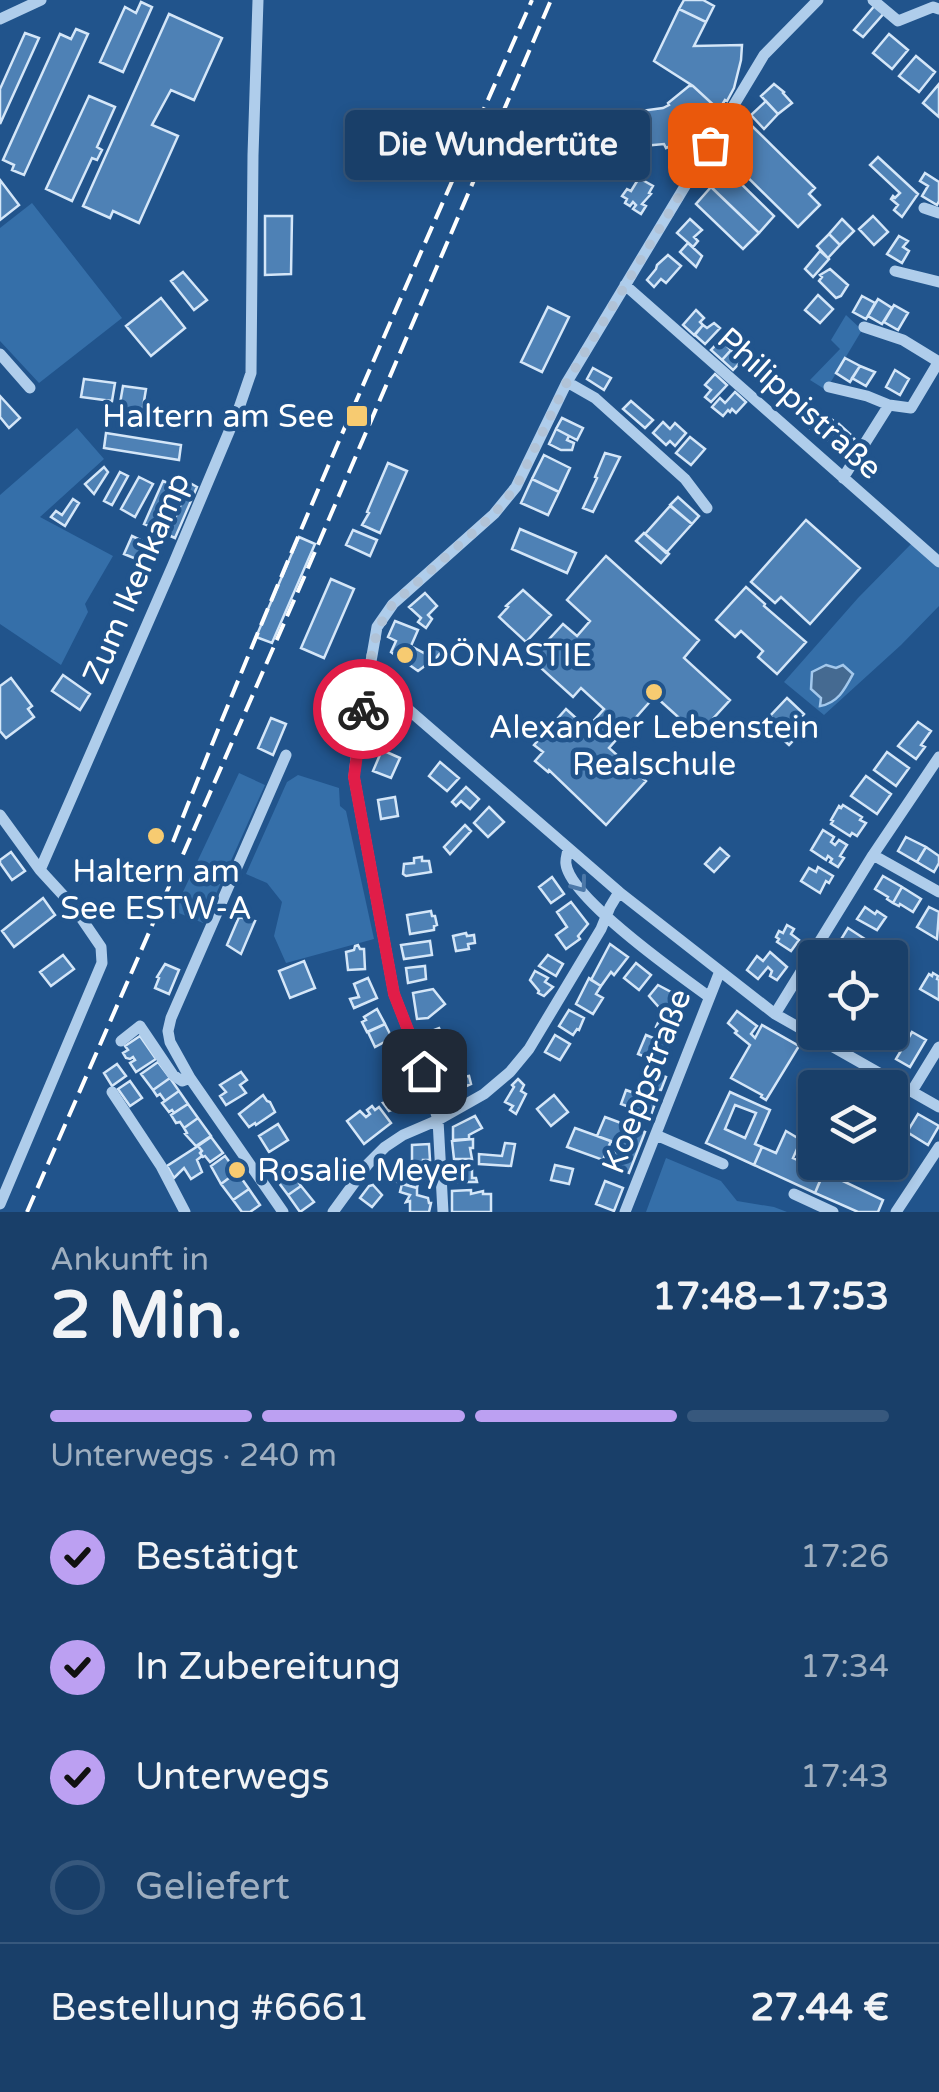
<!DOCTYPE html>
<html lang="de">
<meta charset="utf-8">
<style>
:root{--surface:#193f69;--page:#22466f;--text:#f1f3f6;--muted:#9fafc0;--line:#37587d;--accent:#bca0f2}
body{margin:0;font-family:"Varela Round",sans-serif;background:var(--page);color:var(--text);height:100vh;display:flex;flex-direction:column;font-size:38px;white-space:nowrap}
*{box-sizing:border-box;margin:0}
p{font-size:32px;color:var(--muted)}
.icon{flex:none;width:55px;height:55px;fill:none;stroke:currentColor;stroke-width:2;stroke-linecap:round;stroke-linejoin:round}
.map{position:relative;height:1212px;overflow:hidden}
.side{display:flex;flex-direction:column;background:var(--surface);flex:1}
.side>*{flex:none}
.tools{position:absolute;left:798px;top:940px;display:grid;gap:20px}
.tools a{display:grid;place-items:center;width:110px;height:110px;border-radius:10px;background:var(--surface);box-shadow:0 5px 15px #0003,0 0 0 2px var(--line);font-size:50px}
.pin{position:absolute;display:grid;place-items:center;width:85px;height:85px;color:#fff;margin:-42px;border-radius:20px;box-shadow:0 5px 15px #0006}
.courier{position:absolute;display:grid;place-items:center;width:100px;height:100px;margin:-50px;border:8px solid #e11d48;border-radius:50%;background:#fff;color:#222;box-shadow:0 2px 12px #0007}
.bubble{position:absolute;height:70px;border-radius:10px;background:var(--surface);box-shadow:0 5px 15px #0003,0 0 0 2px var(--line);font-size:32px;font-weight:800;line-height:70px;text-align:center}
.summary em{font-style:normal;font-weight:800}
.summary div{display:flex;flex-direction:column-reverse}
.summary{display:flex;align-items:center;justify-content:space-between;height:170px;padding:0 50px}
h1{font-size:65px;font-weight:800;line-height:75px}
.bar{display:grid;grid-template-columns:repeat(4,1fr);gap:15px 10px;align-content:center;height:120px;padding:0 50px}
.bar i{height:12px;border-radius:8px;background:var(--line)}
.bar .active{background:var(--accent)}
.bar p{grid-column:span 4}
.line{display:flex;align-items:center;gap:25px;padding:0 50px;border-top:2px solid var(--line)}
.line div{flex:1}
ol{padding:0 50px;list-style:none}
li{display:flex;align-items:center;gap:30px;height:110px}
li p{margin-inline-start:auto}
li .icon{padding:10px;border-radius:50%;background:var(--accent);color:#111;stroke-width:4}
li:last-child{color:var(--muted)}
li i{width:55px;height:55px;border:5px solid var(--line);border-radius:50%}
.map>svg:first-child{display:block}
.green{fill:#356fa9}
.water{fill:#456a91;stroke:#a3c8ec;stroke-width:2.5}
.building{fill:#4e81b5;stroke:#d4e6f8;stroke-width:2.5;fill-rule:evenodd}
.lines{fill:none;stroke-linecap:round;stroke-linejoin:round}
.minor{stroke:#afcdeb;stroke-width:11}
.rail{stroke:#fff;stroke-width:4;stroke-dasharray:18 8;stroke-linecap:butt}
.oneway{stroke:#4c78a8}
.done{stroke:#b1c3d7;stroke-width:10;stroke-dasharray:0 18}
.route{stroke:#e11d48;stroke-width:12}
.poi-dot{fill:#f7cb71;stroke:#21548c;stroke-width:4}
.labels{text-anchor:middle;stroke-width:9;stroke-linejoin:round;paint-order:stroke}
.street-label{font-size:32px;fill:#fff;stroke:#21548c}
.poi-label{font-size:32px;fill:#fff;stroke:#21548c;text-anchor:start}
</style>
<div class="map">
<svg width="939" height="1212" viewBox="0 0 939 1212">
<rect width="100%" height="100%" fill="#21548c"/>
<!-- green -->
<path class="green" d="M32,203L122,318L39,383L0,341V228Z
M846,315L862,330L826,390L810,380L840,349L831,340Z
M77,428L104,459L40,517L113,556L85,604L88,612L61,665L0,624V495Z
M914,541L939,562V606L901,645L824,715L784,682L858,598Z
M239,773L265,785L203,923L174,911Z
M298,775L339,788L340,806L346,811L374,939L286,963L274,936L282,902L267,883L246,874L287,782Z
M666,1158L721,1181L737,1201L774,1207L787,1212H646Z"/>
<!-- water -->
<path class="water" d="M826,665L836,668L843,665L853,674C845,689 838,703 820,706L821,698L811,689L812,672Z"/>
<!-- building -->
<path class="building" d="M684,0H703L714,6L706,22L679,9Z
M141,2L152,7L123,72L100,62L125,7L136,13Z
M876,4L885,12L863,37L854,30Z
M679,9L706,22L694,46L742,45L741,60L734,88L727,101L725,100L719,110L693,86L654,61Z
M169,14L222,38L194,100L171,90L152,125L178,136L139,223L113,211L110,218L83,206Z
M76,29L88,34L24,175L12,170L14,165L3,160L60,34L71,39Z
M25,33L39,38L0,124V89Z
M889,34L908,50L892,69L873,53Z
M916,56L935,72L919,92L899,76Z
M774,84L784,92L783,93L792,103L778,114L761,96Z
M939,84V117L923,103Z
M689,86H693L719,110L711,117L714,121L697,134L666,148L664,144L631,147L633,112L663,108L669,105L668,103Z
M89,96L115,107L97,147L102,150L97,160L92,158L72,201L46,189Z
M766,101L778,114L764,129L751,115Z
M753,127L815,188L809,194L820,205L798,227L725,155Z
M878,157L918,194L902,217L894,210L898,205L891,199L893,196L895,198L900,193L870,165Z
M724,167L774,216L759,233L707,183Z
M925,173L939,182V201L937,205L922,196L928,186L920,181Z
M639,178L653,186L649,193L651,194L642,204L646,206L641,214L633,209L636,205L633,202L630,206L625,203L627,199L622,196L627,189L631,191Z
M0,180L19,205L0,220Z
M711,187L759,233L743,249L696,204Z
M265,216H292L291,274L265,275Z
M873,216L888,232L874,245L859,229Z
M690,219L702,230L694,237L698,241L693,247L677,233Z
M842,219L854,231L840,245L829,234Z
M829,234L840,245L828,258L817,246Z
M899,236L908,241L903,247L909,251L902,263L887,254Z
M688,243L702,256L696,267L680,252Z
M820,251L829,259L813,277L805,269Z
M668,255L681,266L666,283L661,279L654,287L647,280L656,269L657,265Z
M830,269L848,285L841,296L836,298L819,281L822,277L820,275Z
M183,272L207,300L194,310L171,281Z
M818,295L833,309L820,323L805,310Z
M862,296L875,303L866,319L853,312Z
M161,298L185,328L151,356L126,326Z
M878,299L892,308L882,324L868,316Z
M894,305L908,313L898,330L884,322Z
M548,307L569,317L542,372L521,362Z
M696,310L704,318L700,322L703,325L694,335L683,325Z
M714,323L720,328L705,344L695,335L703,325L707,328Z
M726,334L734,341L728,347L731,350L722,360L711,350Z
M739,348L747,355L733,370L722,360L731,350L734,353Z
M845,358L860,366L850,382L836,373Z
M860,366L875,372L866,386L852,378Z
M593,368L611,378L604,390L587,379Z
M895,370L909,379L900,395L886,387Z
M715,374L727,385L711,402L705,397L711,390L705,385Z
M84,379L115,383L112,401L81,397Z
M123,386L146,389L141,419L118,415Z
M735,392L746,402L736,413L732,409L730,412L728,410L723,416L712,407L720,398L725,403Z
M0,396L20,418L9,428L0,417Z
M631,401L653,420L645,428L623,409Z
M810,403L809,405L824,415L822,417L831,422L819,436L797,417Z
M562,418L583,428L577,440L556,429Z
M833,419L832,422L837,426L839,424L850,434L848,436L853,440L855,438L842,452L821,434Z
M663,422L670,429L675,423L686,433L675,446L670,441L666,445L653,433Z
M556,429L569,436L567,440L574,443L572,450H561L549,444Z
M106,433L181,445L179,460L104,448Z
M690,437L705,449L691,465L676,453Z
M605,453L620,457L593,512L583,508L597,478L595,477Z
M544,455L570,468L559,492L532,479Z
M388,463L407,471L380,533L362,525L369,513L367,512Z
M104,467L108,472L94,494L85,484Z
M120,472L128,476L112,505L104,501Z
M139,477L153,484L135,517L121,509Z
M532,479L559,492L548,515L521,503Z
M163,481L178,487L159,530L144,524Z
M190,483L197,487L175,538L168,535Z
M678,497L699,516L692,524L670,505Z
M73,499L79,503L65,526L51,517L56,511L62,515Z
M670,506L692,524L666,553L645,534Z
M806,520L860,568L810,624L781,597L775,603L751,582Z
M520,529L576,553L567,573L512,549Z
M353,530L377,540L370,556L346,545Z
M644,533L669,554L661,563L636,541Z
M132,536L149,544L141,561L124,554Z
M299,537L315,544L272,643L256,637Z
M606,556L699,640L684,658L730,700L698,735L655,696L609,748L646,781L606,825L549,770L548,772L535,761L543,752L534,745L566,709L587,728L604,709L581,688L573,697L531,659L563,624L577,636L590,621L567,600Z
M331,579L354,589L324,658L301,648Z
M746,587L765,604L764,606L806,642L777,674L758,657L763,651L741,631L735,637L716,620Z
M523,590L551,615L526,642L499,617L508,607L506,606Z
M425,593L437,606L428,615L432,619L426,628L418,622L421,618L409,607Z
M395,621L418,630L411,646L424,653L432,641L444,648L437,657L418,671L391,652L396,641L388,637Z
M63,675L90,694L80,710L52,691Z
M11,678L32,706L28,709L34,717L6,738L0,731V686Z
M787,698L804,714L798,721L805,728L789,745L767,725L773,719L770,716Z
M271,718L286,724L273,755L258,748Z
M918,722L931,731L921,745L925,747L916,759L898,746Z
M382,750L400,758L391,778L373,771Z
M887,752L909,768L896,786L874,770Z
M440,762L459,778L447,791L429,776Z
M866,776L891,794L877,814L851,796Z
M466,787L479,799L470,809L461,801L456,806L452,802Z
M395,797L398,816L381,819L378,800Z
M843,805L862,817L860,820L866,823L857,836L852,833L850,836L831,824L833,821L831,820L839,806L841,808Z
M489,807L504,822L488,837L474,823Z
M465,825L471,831L450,854L444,847Z
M823,830L834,837L831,842L835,845L839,840L847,845L840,856L844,858L838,867L830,862L832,859L828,856L826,860L811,850Z
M906,837L926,847L917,862L898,851Z
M926,847L939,856V863L934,872L917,862Z
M720,848L729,856L714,872L705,864Z
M11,852L25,871L12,880L0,863V860Z
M422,857V861H429L431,872L406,876L403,874L404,864L414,863V858Z
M818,867L833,876L829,883L826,881L820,893L801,881L809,868L816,872Z
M883,876L902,887L893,903L887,899L888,897L875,889Z
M552,877L564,894L551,903L539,887Z
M902,887L921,899L913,912L900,904L899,906L893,903Z
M43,898L55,915L14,947L2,931Z
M571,902L588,924L578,936L580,939L566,949L556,935L567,927L557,912Z
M865,907L875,914L877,911L886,917L877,930L857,919Z
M929,907L939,912L937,939L917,927Z
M431,911L432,916H435L437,925L434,926V930L410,934L407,915Z
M239,917L255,921L241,954L227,945Z
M787,925L794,929L791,934L799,940L791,951L777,942L779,939L776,937L779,931L783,933Z
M848,928L868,941L865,945L861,943L856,951L844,946L845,944L840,941Z
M466,933L467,936L474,935L475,943L468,944L469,949L456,951L453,936Z
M430,941L432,955L404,959L401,945Z
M610,944L628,957L614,975L611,972L601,986L591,980Z
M358,945L360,949H364L365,969L348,970L346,952L354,950L355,946Z
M770,952L787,967L777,980L770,976L772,971L768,967L758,979L747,970L757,956L763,961Z
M63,955L74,969L51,986L40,972Z
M548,955L563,964L556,976L539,966Z
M304,961L315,988L290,998L279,971Z
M636,963L651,975L639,990L624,978Z
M165,964L179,970L169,994L155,988L159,978L157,977Z
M425,966L426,979L408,983L406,968Z
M535,971L548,978L545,982L553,987L544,996L538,993L539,991L530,980Z
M933,973L938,976L937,979L939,980V1000L920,989L929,974L932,976Z
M368,978L377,998L354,1008L350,999L359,997L354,984Z
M589,978L601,986L596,994L603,998L593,1014L576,1004Z
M658,985L671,992L685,1009L673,1035L656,1027L663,1012L649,996Z
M811,988L815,990L813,1015L798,1007Z
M433,989L445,1004L428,1018L417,1019L413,993Z
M377,1009L385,1024L367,1032L362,1022L366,1020L364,1017Z
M569,1010L584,1018L579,1030L577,1029L573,1035L559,1026Z
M737,1011L757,1026L751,1034L755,1038L762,1025L799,1046L766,1100L761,1097L762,1095L731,1078L750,1045L735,1033L737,1031L728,1023Z
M385,1024L392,1038L375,1047L368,1032Z
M439,1028L446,1044L431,1050L424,1034Z
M857,1032H889L880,1049L871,1041L870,1044L855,1035Z
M912,1032L926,1040L910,1067L896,1059Z
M555,1035L570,1044L560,1060L545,1052Z
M646,1035L668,1044L666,1055H664L661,1063L638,1054Z
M140,1036L156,1059L136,1072L130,1063L135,1060L133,1057L130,1059L126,1058L123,1053L128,1050L125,1046Z
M158,1062L170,1078L153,1090L141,1074Z
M117,1064L126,1076L112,1086L104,1073Z
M459,1067L463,1077L469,1076L471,1084L449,1094L441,1074Z
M650,1071L666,1077L661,1090L649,1089L650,1086L641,1082L643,1076L647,1077Z
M241,1072L247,1080L240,1085L246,1093L226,1105L220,1096L226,1092L220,1085Z
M170,1078L179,1091L165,1101L160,1094L157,1096L153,1090Z
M417,1078L423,1094L407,1100L408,1104L389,1111L383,1103L398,1098L394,1088Z
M518,1079L524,1085L521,1091L526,1094L516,1114L510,1110L513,1106L505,1102L514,1087L512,1085Z
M130,1081L142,1098L130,1106L118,1089Z
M626,1090L656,1101L651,1115L621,1104Z
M179,1091L188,1104L174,1113L172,1110L169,1112L162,1103Z
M730,1092L770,1110L755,1144L762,1147L754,1165L706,1143ZM735,1105L756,1113L745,1138L725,1129Z
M263,1095L267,1101L270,1102L275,1112L256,1125L255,1123L249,1127L239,1114Z
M554,1095L568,1112L551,1126L537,1109Z
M188,1104L198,1118L184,1128L180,1122L176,1123L171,1115Z
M372,1106L375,1110L379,1107L391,1123L364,1144L347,1121L360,1111L366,1117L370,1114L367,1110Z
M918,1114L939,1126L928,1145L907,1132Z
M475,1116L482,1128L469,1135V1139L453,1140V1127Z
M605,1117L645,1132L629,1173L610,1166L618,1144L597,1136Z
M198,1118L211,1136L196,1146L185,1134L187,1133L184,1128Z
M278,1124L288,1140L269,1152L259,1136Z
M575,1128L611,1141L603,1160L567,1147Z
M786,1131L801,1140L793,1158L824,1171L815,1193L754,1165L762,1147L776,1153Z
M211,1137L223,1153L210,1162L205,1156L203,1157L200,1153L202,1151L198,1146Z
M473,1139V1148H470L472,1159H454L452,1141Z
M505,1143L515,1144L511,1166L479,1164V1154L502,1156Z
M429,1144L430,1160H423V1163L412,1164V1145Z
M198,1146L202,1151L200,1153L202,1156L197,1160L202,1172L191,1179L184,1168L174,1178L167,1166Z
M225,1156L237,1172L221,1184L211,1166Z
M555,1165L573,1169L569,1184L551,1180Z
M472,1166V1178H476L477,1182H454V1167Z
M401,1168L427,1175L426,1180L419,1178L417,1188L397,1182Z
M291,1170L301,1186L288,1195L276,1179Z
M237,1172L249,1189L233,1200L221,1184Z
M824,1172L883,1200L878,1212H858L815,1193Z
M605,1181L623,1188L614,1211L596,1204Z
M402,1184L417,1188V1195L428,1198L429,1203H431L429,1212H410V1201L406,1202L410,1195L400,1192Z
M373,1185L382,1195L372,1207L360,1198L369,1186Z
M301,1186L314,1202L300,1212L288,1195Z
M249,1189L260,1205L250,1212H242L233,1200Z
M471,1190V1194L483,1191V1194H491V1212H452V1191Z"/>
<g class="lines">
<!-- minor -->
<path class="minor" d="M873,0L898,21L933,7L939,9
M0,19L41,0
M924,208L939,213
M895,271L939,282
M625,285L939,562
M864,327L903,340L939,362
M0,354L30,388
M567,382L595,398L685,479L707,508
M829,387L867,396L889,405
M843,478L889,405L911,408L939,361
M368,684L402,704L619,892L775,1014L939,1107
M0,815L40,870L73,906L101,947L102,963L0,1204
M568,848C568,853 565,859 566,864C570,898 679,975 708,996
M873,855L939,892
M40,870L173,565L239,408L251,373L253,155L258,0
M775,1014L873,855L939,757
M121,1041L140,1026L173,1075L182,1081L190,1078
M912,1091L939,1047
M112,1092L161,1166L185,1212
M656,1135L723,1164
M794,1194L833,1212
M283,1212L190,1078L170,1042L168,1031L171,1018L286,755
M333,1212L368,1164L385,1147L403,1135L438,1120L484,1094L510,1072L529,1049L601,929L610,907L619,892
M443,1212L438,1120L424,1071L394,994L354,777L359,730L377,627L393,604L494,514L516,487L567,382L764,55L818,0
M625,1212L720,971
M896,1212L939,1147"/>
<!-- rail -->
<path class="rail" d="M173,842C285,558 409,279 532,0
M27,1212L302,582L551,0"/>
</g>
<!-- one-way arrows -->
<defs><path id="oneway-chevron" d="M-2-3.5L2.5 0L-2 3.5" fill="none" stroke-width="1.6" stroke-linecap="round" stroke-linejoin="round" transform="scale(2.5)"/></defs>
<use class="oneway" href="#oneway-chevron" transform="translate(580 885) rotate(53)"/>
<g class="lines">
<!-- done -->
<path class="done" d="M363,709C370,673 369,634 393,604L494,514L516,487L567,382L710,145"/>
<!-- route -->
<path class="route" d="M363,709L354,777L394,994L424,1071"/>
</g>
<!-- markers -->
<g class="poi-dot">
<rect x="345" y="404" width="24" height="24" rx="5"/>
<circle cx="405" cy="655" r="10"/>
<circle cx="654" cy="692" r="10"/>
<circle cx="156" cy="836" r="10"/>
<circle cx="237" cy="1170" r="10"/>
</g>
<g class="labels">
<!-- street labels -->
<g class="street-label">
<text transform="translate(800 403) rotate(42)" y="11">Philippistraße</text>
<text transform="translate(136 578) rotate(-67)" y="11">Zum Ikenkamp</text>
<text transform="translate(646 1081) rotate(-69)" y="11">Koeppstraße</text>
</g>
<!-- poi labels -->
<g class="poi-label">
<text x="334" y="427" text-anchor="end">Haltern am See</text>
<text x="425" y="666">DÖNASTIE</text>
<text x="654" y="738" text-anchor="middle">Alexander Lebenstein<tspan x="654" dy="37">Realschule</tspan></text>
<text x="156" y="882" text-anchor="middle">Haltern am<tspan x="156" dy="37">See ESTW-A</tspan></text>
<text x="257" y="1181">Rosalie Meyer</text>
</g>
</g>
</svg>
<div class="tools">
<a><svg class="icon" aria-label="locate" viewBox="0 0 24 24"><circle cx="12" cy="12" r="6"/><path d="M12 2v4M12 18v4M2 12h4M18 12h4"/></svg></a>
<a><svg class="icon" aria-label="layers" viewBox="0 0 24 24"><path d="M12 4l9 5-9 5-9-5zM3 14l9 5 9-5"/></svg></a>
</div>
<div class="pin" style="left:710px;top:145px;background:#ea580c"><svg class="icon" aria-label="bag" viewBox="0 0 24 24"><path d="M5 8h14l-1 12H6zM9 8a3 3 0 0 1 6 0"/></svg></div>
<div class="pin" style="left:424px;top:1071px;background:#1f2937"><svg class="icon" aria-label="home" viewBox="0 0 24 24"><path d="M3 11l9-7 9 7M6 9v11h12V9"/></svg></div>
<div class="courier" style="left:363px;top:709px"><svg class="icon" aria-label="bike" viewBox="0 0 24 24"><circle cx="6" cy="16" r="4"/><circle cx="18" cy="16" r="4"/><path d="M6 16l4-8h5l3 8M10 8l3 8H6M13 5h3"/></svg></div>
<div class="bubble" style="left:345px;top:110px;width:305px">Die Wundertüte</div>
</div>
<section class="side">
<div class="summary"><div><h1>2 Min.</h1><p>Ankunft in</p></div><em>17:48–17:53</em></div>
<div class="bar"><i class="active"></i><i class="active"></i><i class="active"></i><i></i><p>Unterwegs · 240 m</p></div>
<ol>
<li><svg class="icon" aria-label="check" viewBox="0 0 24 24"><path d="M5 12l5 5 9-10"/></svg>Bestätigt<p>17:26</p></li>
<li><svg class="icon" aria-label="check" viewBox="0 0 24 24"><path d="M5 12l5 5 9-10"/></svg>In Zubereitung<p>17:34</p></li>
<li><svg class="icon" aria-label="check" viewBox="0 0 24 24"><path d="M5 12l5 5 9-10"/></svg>Unterwegs<p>17:43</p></li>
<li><i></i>Geliefert</li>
</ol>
<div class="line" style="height:130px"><div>Bestellung #6661</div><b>27.44 €</b></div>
</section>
